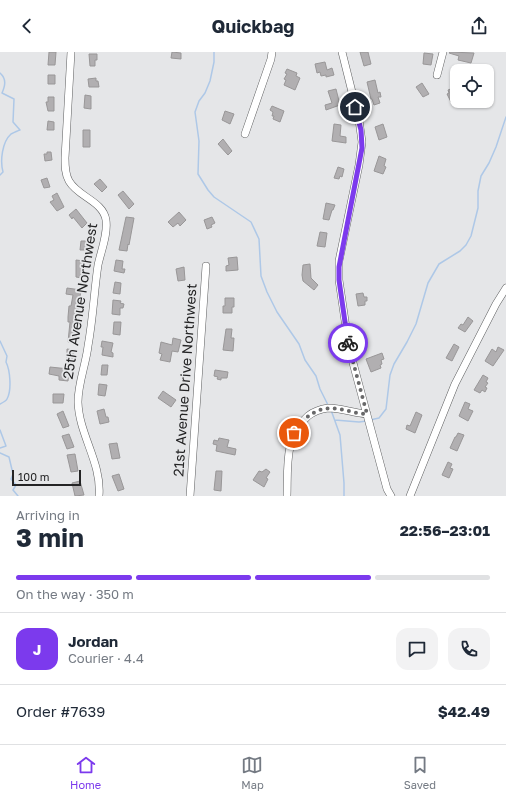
<!DOCTYPE html>
<meta charset="utf-8">
<style>
:root{--surface:#fff;--page:#f2f2f3;--text:#1f2937;--muted:#747a83;--line:#e0e1e3;--accent:#7c3aed}
body{margin:0;font-family:"Golos Text",sans-serif;background:var(--page);color:var(--text);height:100vh;display:flex;flex-direction:column;font-size:15px;white-space:nowrap}
*{box-sizing:border-box;margin:0}
p{font-size:13px;color:var(--muted)}
.icon{flex:none;width:22px;height:22px;fill:none;stroke:currentColor;stroke-width:2;stroke-linecap:round;stroke-linejoin:round}
.map{position:relative;height:444px;overflow:hidden}
.side{display:flex;flex-direction:column;background:var(--surface);flex:1}
.side>*{flex:none}
.controls{position:absolute;left:450px;top:12px;display:grid;gap:8px}
.controls a{display:grid;place-items:center;width:44px;height:44px;border-radius:8px;background:var(--surface);box-shadow:0 1px 3px #0004;font-size:20px}
.scale{position:absolute;left:12px;bottom:10px;width:69px;box-sizing:border-box;padding-left:4px;border:2px solid #242425;border-top:0;font-size:11px;line-height:14px;white-space:nowrap;color:#242425;-webkit-text-stroke:3px #e5e6e8;paint-order:stroke}
.pin{position:absolute;display:grid;place-items:center;width:34px;height:34px;color:#fff;margin:-17px;border:2px solid #fff;border-radius:50%;box-shadow:0 1px 4px #0007}
.courier{position:absolute;display:grid;place-items:center;width:40px;height:40px;margin:-20px;border:3px solid #7c3aed;border-radius:50%;background:#fff;color:#222;box-shadow:0 1px 5px #0007}
.head em{font-style:normal;font-weight:700}
.head div{display:flex;flex-direction:column-reverse}
.head{display:flex;align-items:center;justify-content:space-between;height:68px;padding:0 16px}
h1{font-size:26px;font-weight:700;line-height:30px}
.bar{display:grid;grid-template-columns:repeat(4,1fr);gap:6px 4px;align-content:center;height:48px;padding:0 16px}
.bar i{height:5px;border-radius:3px;background:var(--line)}
.bar .current{background:var(--accent)}
.bar p{grid-column:span 4}
.line{display:flex;align-items:center;gap:10px;padding:0 16px;border-top:1px solid var(--line)}
.line div{flex:1}
.round{display:grid;place-items:center;flex:none;width:42px;height:42px;border-radius:12px;background:var(--page)}
header{display:flex;justify-content:space-between;align-items:center;height:52px;padding:0 16px;background:var(--surface);font-size:18px;font-weight:700}
.tabs{display:flex;justify-content:space-around;align-items:center;height:56px;border-top:1px solid var(--line);background:var(--surface);font-size:11px;color:var(--muted)}
.tabs a{display:grid;justify-items:center;gap:2px}
.tabs .current{color:var(--accent)}
.map>svg:first-child{display:block}
.lines{fill:none;stroke-linecap:round;stroke-linejoin:round}
.stream{stroke:#aec8e7;stroke-width:1.5}
.building{fill:#b1afb1;stroke:#999798}
.minor-casing{stroke:#5d5e5f;stroke-width:8}
.minor{stroke:#fff;stroke-width:7}
.done{stroke:#686869;stroke-width:4;stroke-dasharray:0 7.2}
.route{stroke:#7c3aed;stroke-width:5}
.labels{text-anchor:middle;stroke-width:3.5;stroke-linejoin:round;paint-order:stroke}
.street-label{font-size:14px;fill:#242425;stroke:#e5e6e8}
</style>
<header><svg class="icon" aria-label="back" viewBox="0 0 24 24"><path d="M15 5l-7 7 7 7"/></svg>Quickbag<svg class="icon" aria-label="share" viewBox="0 0 24 24"><path d="M12 15V3M7 8l5-5 5 5M5 13v7h14v-7"/></svg></header>
<div class="map">
<svg width="506" height="444" viewBox="0 0 506 444">
<rect width="100%" height="100%" fill="#e5e6e8"/>
<g class="lines">
<!-- stream -->
<path class="stream" d="M214,0V10L210,29L205,41L199,49L195,60L199,89L198,122L208,138L214,145L251,170L259,187L261,224L267,240L277,260L299,292L305,308L316,324L320,337L328,353
M0,21C7,27 5,34 2,41L14,47L13,70L20,78C17,79 13,81 11,82C2,90 0,109 3,120L0,123
M0,289L7,304L6,310C10,318 12,338 7,347C6,349 2,351 0,352
M331,358L340,383L344,431V444
M335,368L359,370L367,369
M370,368L379,366L386,357L390,323L394,312L407,290L416,272L428,231L439,212L460,199L466,193L471,184L478,156V139L481,124L489,111L496,95L506,65
M0,378L6,394L0,396
M0,401L9,405L13,422L11,427L16,433L13,438L18,444"/>
</g>
<!-- building -->
<path class="building" d="M49,0H56L55,13H48Z
M172,0L181,1V7L171,6Z
M360,0H368L371,12L364,14Z
M450,0L474,1L471,11L458,8L459,4L449,1Z
M424,1L433,2L431,13L423,12Z
M89,2H97V8H95V14H90Z
M325,10L327,18L332,16L334,23L326,25V23L321,24L320,20L317,21L315,12Z
M453,15L467,17L466,19H457V25L452,24Z
M287,17L297,21L296,24L300,26L295,38L284,33L286,28L284,27L287,22L285,21Z
M48,23H55V32H48Z
M96,26V29H98L99,35H89L88,27Z
M375,28L378,41L380,40L381,45H378L380,51L374,53L372,47H371L367,30Z
M422,31L429,42L423,45L416,35Z
M453,36L454,39L457,37V46L451,50L447,42L449,41L448,38Z
M336,37L340,53L326,58L325,53L332,51L328,39Z
M85,43L91,44V57L84,56Z
M48,45H54V59H48L46,50H48Z
M272,54L284,59L280,70L273,67L274,64H272L273,60L270,58Z
M225,59L234,62L230,72L222,68Z
M48,69L54,70V78H47Z
M334,72L341,73L340,84L346,85V91L332,89Z
M383,72L387,85L379,88L375,75Z
M83,78H90V95H83Z
M223,87L232,99L228,103L218,92Z
M47,100H51L52,108L45,109L44,102H47Z
M379,104L386,107L384,114L386,115L383,122L374,119Z
M338,115L344,117L342,125L340,124L339,127L334,126Z
M47,126L50,135L44,136L41,128Z
M100,127L107,135L102,140L94,132Z
M123,139L134,152L129,157L118,143Z
M57,141L64,155L57,159L50,150L54,148L52,144Z
M326,151L335,153L333,158H332L329,168L323,167Z
M76,157L87,171L82,176L73,165L72,167L69,163Z
M179,160L186,168L180,174L178,171L173,175L168,170Z
M126,165L134,166L129,193L128,192L127,199L119,198Z
M212,165L215,171L211,173L212,175L207,177L204,168Z
M320,180L327,181L325,195L317,194Z
M81,189H88L87,198H80Z
M237,205L238,218L226,219V214L229,213L228,206Z
M76,208L84,209L82,226L76,225Z
M116,208L123,209L122,217H125L124,221L114,219Z
M310,212L311,226L318,233L314,238L303,229L302,223L303,213Z
M184,215L185,228L178,229L176,217Z
M115,230L121,231L120,242L113,241Z
M67,236L81,238L77,265H74V275H77L76,291L68,290L70,270H68V265L69,254H71L73,243L66,242Z
M363,241L364,245H367V249H365V253L358,254L356,242Z
M225,246H234V255H232V261H223V254H225Z
M113,248L121,249L120,251L124,252L123,256H120V263L112,262Z
M468,265L473,269L465,280L458,276L461,272L463,273Z
M114,270H121L120,283L113,282Z
M226,277H232L231,286H234L233,299L223,298Z
M173,286L181,288L178,300L172,299L170,310L160,308L162,302L159,301L161,290L172,293Z
M102,289L113,291L111,300L113,301V305L102,303L103,295H101Z
M454,292L459,295L452,309L446,306Z
M498,295L504,298L493,314L485,309L492,297L496,300Z
M67,297L74,298L73,308H67Z
M382,301L384,307L381,308L382,312L380,313L381,316L371,320L366,307Z
M102,313H108L107,323H101Z
M50,315L69,317L68,329L59,328V324L49,322Z
M215,318L228,320L227,326H221V328L217,327L218,325L214,324Z
M483,323L488,326L486,330L488,331L485,335L487,336L485,340L482,338L480,341L474,338Z
M99,332L107,333L105,344L98,343Z
M163,339L176,348L171,355L158,346Z
M53,342H64L63,351H53Z
M465,350L470,352L468,357L473,359L468,369L459,364Z
M104,357L106,365H108L109,370L100,372L97,359Z
M63,359L69,374L63,376L57,362Z
M416,360L422,363L415,381L406,377L407,373L410,374Z
M458,381L464,383L457,399L450,396L455,385H456Z
M69,382L74,395L67,397L62,384Z
M219,386L229,388L227,395L236,397L235,403L216,399L217,393L213,392L214,388L218,389Z
M117,391L120,406L112,407L109,392Z
M75,402L78,419L71,420L67,403Z
M448,410L452,412L450,416L453,417L449,426L442,423Z
M266,417L270,420L266,426L268,427L264,435L253,428L259,419L262,420Z
M216,419H222L221,439L214,438Z
M119,422L124,437L118,439L112,424Z
M80,429L84,443L75,444L72,431Z"/>
<g class="lines">
<!-- minor casing -->
<g class="minor-casing">
<path id="minor" d="M71,0L65,106C65,114 65,122 69,129C78,145 103,149 106,168C108,182 101,199 98,213C94,240 93,267 88,294C86,312 78,331 78,350C79,383 102,411 99,444
M342,0L359,68L362,90L359,113L339,209V228L349,296L387,437L391,444
M437,23L443,0
M245,82L271,7L272,0
M190,444L206,214
M287,444C288,416 284,384 308,364C313,360 321,357 328,356C341,356 354,361 367,362
M410,444L455,332L496,252L506,236"/>
</g>
<!-- minor -->
<use href="#minor" class="minor"/>
</g>
<g class="lines">
<!-- done -->
<path class="done" d="M294,381C303,365 319,353 339,357C348,358 357,362 367,362L348,291"/>
<!-- route -->
<path class="route" d="M348,291L339,228V215L362,96L361,78L355,55"/>
</g>
<g class="labels">
<!-- street labels -->
<g class="street-label">
<text transform="translate(80 249) rotate(-81)" y="5">25th Avenue Northwest</text>
<text transform="translate(185 328) rotate(-86)" y="5">21st Avenue Drive Northwest</text>
</g>
</g>
</svg>
<div class="controls">
<a><svg class="icon" aria-label="locate" viewBox="0 0 24 24"><circle cx="12" cy="12" r="6"/><path d="M12 2v4M12 18v4M2 12h4M18 12h4"/></svg></a>
</div>
<div class="scale">100 m</div>
<div class="pin" style="left:294px;top:381px;background:#ea580c"><svg class="icon" aria-label="bag" viewBox="0 0 24 24"><path d="M5 8h14l-1 12H6zM9 8a3 3 0 0 1 6 0"/></svg></div>
<div class="pin" style="left:355px;top:55px;background:#1f2937"><svg class="icon" aria-label="home" viewBox="0 0 24 24"><path d="M3 11l9-7 9 7M6 9v11h12V9"/></svg></div>
<div class="courier" style="left:348px;top:291px"><svg class="icon" aria-label="bike" viewBox="0 0 24 24"><circle cx="6" cy="16" r="4"/><circle cx="18" cy="16" r="4"/><path d="M6 16l4-8h5l3 8M10 8l3 8H6M13 5h3"/></svg></div>
</div>
<section class="side">
<div class="head"><div><h1>3 min</h1><p>Arriving in</p></div><em>22:56–23:01</em></div>
<div class="bar"><i class="current"></i><i class="current"></i><i class="current"></i><i></i><p>On the way · 350 m</p></div>
<div class="line" style="height:72px"><b class="round" style="background:var(--accent);color:#fff">J</b><div><b>Jordan</b><p>Courier · 4.4</p></div><a class="round"><svg class="icon" aria-label="chat" viewBox="0 0 24 24"><path d="M4 5h16v11H9l-5 4z"/></svg></a><a class="round"><svg class="icon" aria-label="phone" viewBox="0 0 24 24"><path d="M5 4h4l2 5-3 2q2 4 5 5l2-3 5 2v4C11 20 4 13 5 4z"/></svg></a></div>
<div class="line" style="height:52px"><div>Order #7639</div><b>$42.49</b></div>
</section>
<nav class="tabs">
<a class="current"><svg class="icon" aria-label="home" viewBox="0 0 24 24"><path d="M3 11l9-7 9 7M6 9v11h12V9"/></svg>Home</a>
<a><svg class="icon" aria-label="map" viewBox="0 0 24 24"><path d="M3 6l6-2 6 2 6-2v14l-6 2-6-2-6 2zM9 4v14M15 6v14"/></svg>Map</a>
<a><svg class="icon" aria-label="saved" viewBox="0 0 24 24"><path d="M7 4h10v16l-5-4-5 4z"/></svg>Saved</a>
</nav>
